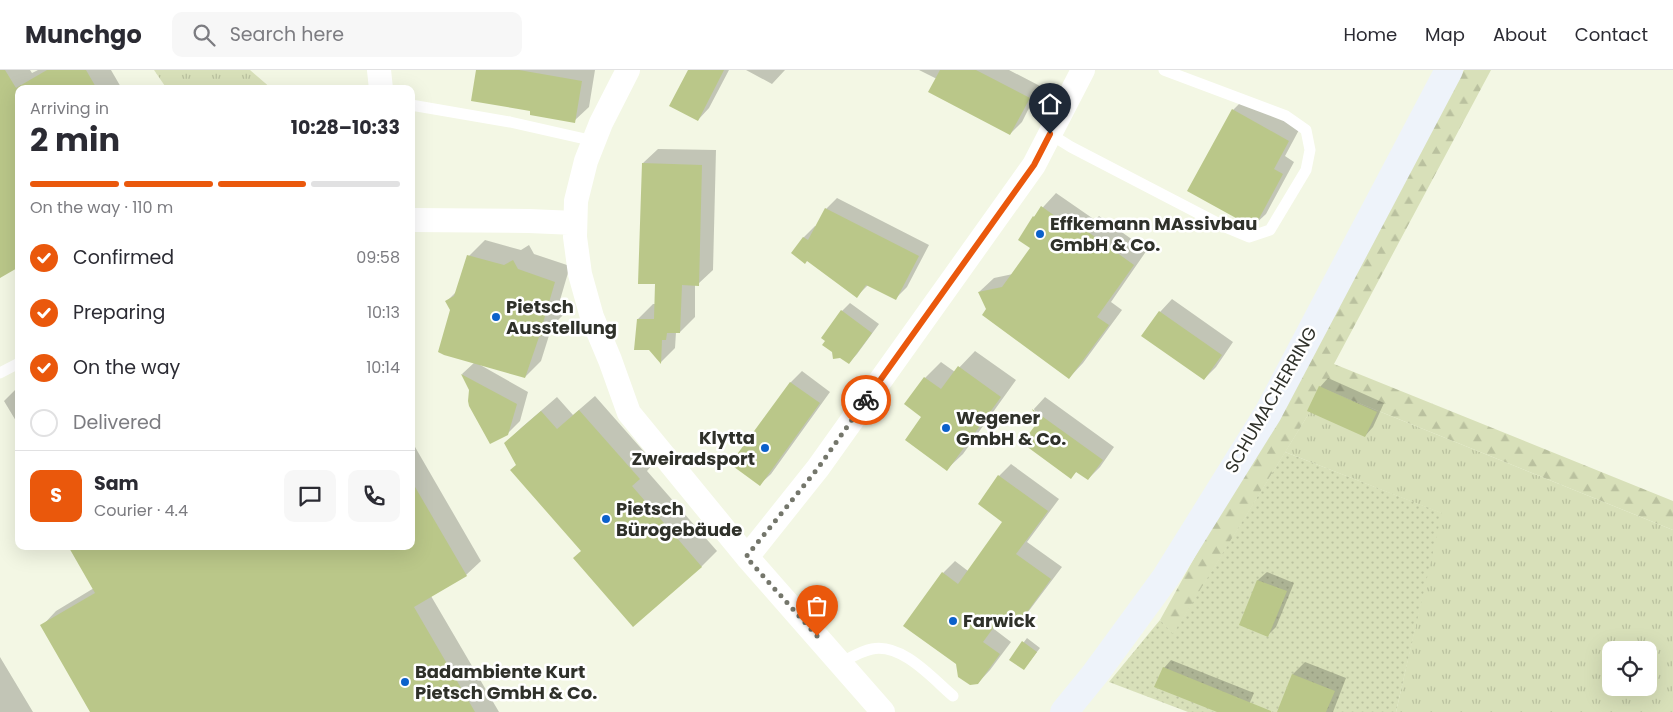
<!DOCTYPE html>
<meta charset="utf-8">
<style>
:root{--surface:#fff;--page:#f7f7f7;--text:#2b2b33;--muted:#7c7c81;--line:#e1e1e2;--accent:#ea580c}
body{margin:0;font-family:Poppins,sans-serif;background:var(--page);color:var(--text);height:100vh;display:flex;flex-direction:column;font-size:19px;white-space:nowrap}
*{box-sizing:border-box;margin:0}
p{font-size:16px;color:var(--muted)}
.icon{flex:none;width:28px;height:28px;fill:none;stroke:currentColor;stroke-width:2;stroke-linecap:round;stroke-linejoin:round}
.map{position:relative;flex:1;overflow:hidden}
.details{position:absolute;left:15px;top:15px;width:400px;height:465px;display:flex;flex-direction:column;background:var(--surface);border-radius:10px;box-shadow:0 5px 20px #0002}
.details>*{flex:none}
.controls{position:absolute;left:1602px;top:571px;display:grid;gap:10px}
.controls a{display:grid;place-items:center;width:55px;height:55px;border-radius:10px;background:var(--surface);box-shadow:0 5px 20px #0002;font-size:25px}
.pin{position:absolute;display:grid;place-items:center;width:42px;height:42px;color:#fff;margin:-51px -21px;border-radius:50% 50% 50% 0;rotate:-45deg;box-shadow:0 0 5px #0007}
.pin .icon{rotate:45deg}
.courier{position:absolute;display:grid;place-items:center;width:50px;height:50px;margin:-25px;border:4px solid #ea580c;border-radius:50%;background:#fff;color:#222;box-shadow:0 1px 6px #0007}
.overview em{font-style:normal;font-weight:700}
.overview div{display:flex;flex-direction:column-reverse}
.overview{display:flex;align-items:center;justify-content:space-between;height:85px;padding:0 15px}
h1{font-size:32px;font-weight:700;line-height:38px}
.bar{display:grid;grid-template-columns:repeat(4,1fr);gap:8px 5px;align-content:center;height:60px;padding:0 15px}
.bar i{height:6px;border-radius:4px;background:var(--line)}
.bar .active{background:var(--accent)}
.bar p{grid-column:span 4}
.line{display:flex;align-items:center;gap:12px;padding:0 15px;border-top:1px solid var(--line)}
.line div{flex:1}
.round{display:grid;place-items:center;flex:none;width:52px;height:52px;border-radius:10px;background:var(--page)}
ol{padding:0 15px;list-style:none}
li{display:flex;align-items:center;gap:15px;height:55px}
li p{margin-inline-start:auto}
li .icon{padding:5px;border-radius:50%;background:var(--accent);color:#fff;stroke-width:4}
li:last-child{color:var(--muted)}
li i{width:28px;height:28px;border:2px solid var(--line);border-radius:50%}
header{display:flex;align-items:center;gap:30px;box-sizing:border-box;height:70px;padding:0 25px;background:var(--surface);border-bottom:1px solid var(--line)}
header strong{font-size:24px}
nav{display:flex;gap:28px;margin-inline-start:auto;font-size:18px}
.search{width:350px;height:45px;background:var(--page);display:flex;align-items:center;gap:12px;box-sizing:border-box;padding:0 18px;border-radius:10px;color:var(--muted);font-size:19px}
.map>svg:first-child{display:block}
.grass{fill:url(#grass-tufts);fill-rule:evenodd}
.forest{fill:url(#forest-firs)}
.garden{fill:url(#garden-dots)}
.shadow{fill:#0003}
.building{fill:#bac789}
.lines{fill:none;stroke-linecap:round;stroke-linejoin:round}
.service{stroke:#fff;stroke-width:11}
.minor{stroke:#fff;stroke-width:24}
.secondary{stroke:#eef3fa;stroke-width:28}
.done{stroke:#74766b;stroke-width:5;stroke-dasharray:0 9}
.route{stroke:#ea580c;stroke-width:6}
.poi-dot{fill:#0b61cb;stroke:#fff;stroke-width:2}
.labels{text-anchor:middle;stroke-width:5;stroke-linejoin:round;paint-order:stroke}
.poi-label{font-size:18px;font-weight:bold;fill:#2f312a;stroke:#fff;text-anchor:start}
.street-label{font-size:18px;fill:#2f312a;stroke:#fff}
</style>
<header>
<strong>Munchgo</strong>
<div class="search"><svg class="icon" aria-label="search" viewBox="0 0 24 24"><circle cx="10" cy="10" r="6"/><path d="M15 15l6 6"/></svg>Search here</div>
<nav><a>Home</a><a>Map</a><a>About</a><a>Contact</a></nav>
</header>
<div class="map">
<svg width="1673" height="642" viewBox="0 0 1673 642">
<defs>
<pattern id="grass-tufts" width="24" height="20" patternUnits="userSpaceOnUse" patternTransform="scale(1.25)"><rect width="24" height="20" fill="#d8e0b9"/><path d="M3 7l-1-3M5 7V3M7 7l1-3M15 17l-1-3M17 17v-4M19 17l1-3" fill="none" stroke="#bac19f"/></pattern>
<pattern id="forest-firs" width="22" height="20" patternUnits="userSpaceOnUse" patternTransform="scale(1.25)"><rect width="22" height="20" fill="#d8e0b9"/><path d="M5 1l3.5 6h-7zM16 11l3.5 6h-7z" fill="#bac19f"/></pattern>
<pattern id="garden-dots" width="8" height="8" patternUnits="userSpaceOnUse" patternTransform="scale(1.25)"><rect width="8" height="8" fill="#d8e0b9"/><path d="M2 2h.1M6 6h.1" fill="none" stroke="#bac19f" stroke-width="1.8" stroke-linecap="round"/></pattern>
</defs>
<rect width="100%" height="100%" fill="#f3f7e4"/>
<!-- grass -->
<path class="grass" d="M154,0H250L272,19H167Z
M1324,319L1673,460V642H1396L1441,443L1285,382ZM1611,580H1649V618H1611Z"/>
<!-- forest -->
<path class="forest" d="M1464,0H1491L1334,294L1673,431V460L1324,319L1173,565L1160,550Z"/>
<!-- garden -->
<path class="garden" d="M1285,382L1442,443L1396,642H1188L1109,612L1160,550L1173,564Z"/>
<!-- shadow -->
<path class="shadow" d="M0,0H30L32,3L38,0H111L122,19H19V196L0,207Z
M478,0H595L589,37L574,51L532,40Z
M690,0H729L709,38L698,50Z
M746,0H785L772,14Z
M919,0H1009L1040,16L1022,52L1010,64L937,9Z
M1245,28L1300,58L1285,86L1294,92L1266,144L1253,156L1233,40Z
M658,79L716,80L713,200L698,214H695V247L680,262H676L675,278L661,292L638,249L653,234H655L656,213L643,93Z
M1056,123L1095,150L1099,146L1147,180L1111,232L1122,240L1083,293L1069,308L987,239L979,222L994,208L1013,204L1032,178L1020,169L1034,147Z
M837,128L929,175L907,217L896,228L869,214L857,226L808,190L793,182L804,167L815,156L817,157L826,139Z
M485,170L521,180L529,175L534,184L570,196L558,237L563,245L552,256L541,291L525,307L451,240L447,231L457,221L469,186Z
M1172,229L1233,272L1216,297L1204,309L1143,266L1160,242Z
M850,233L879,254L857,284L849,293L833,281L827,271L823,268L842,241Z
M975,281L1016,310L963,384L947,399L923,347L906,334L925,308L941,292L955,302Z
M475,292L528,322L520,351L507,364L470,320L462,304Z
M802,301L830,322L771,404L760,414L732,394L791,312Z
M1328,308L1384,333L1373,357L1365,366L1320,317Z
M19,316V356L4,331Z
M595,326L654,393L647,401L717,481L701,497L582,481L518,394L506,373L521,358L557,327L573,345Z
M1045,327L1114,377L1100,397L1088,409L1077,401L1071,407L1024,373L1039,352L1034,339Z
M411,370L481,491L466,505L431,526L499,642H92L42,556L56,541L94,518L411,476Z
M1011,394L1059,429L1027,472L1062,497L1028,542L1016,554L1004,546L994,559L1011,572L990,600L978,613L943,503L955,491L968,501L1004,452L999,406Z
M1267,502L1294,513L1276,557L1268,565L1241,554L1258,510Z
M1027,568L1040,578L1027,595L1011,589Z
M0,587L33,642H0Z
M1171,590L1254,623L1247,639L1244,642H1220L1164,598Z
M1305,592L1346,608L1333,642H1278L1293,604Z"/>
<!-- building -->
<path class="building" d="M0,0H5L16,18L47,0H86L97,19H16L19,23V197L0,208Z
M476,0H519L582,11L575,53L530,45V41L471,31Z
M688,0H724L698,51L669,36Z
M940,0H976L1030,28L1010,65L928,22Z
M1232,39L1289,71L1274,99L1283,104L1254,158L1187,121Z
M642,93L702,95L699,216L682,215L680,263H667L666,270H662L661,294L649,280H634L637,249H654L655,214H638Z
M1041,136L1080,164L1084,159L1134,195L1097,247L1109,255L1069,309L982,245L986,239L978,222L1002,217L1030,178L1018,170L1033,146L1034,147Z
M825,138L919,186L896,230L866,215L857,228L807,191L805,194L791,183L803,167L808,170Z
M467,185L504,195L513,190L518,199L555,212L543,253L548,262L539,267L525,308L444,285L438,282L450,240L445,231L454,226Z
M841,240L872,263L849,294L840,288L833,289L832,282L822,275L825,271L821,268Z
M1159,241L1222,285L1204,310L1141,266Z
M958,296L1001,327L947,401L905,370L921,347L904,334L924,307L941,319Z
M461,304L517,334L508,365L490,374L469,336L468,331L469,320Z
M790,312L820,333L760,416L730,394Z
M1319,316L1377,342L1365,367L1307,341Z
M1032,339L1103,390L1088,410L1076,402L1071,409L1022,373L1037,353L1039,355Z
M579,340L640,409L632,416L702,497L633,557L573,488L581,481L510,400L516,395L504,373L541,341L557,359Z
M998,405L1048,441L1016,484L1051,509L1017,556L1002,546L983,572L1000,584L978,614L970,615L958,607L956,594L903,556L942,502L958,514L1002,452L978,434Z
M411,410L467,506L414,537L475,642H90L40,555L95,523L68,476H411Z
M1257,510L1287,521L1268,567L1239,555Z
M1022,571L1037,582L1024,600L1009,590Z
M1163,597L1271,641V642H1217L1154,617Z
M1292,604L1335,621L1326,642H1277Z"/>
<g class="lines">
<!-- service -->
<path class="service" d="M411,35L510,52L594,71
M1050,64L1071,77L1225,157L1249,167L1270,160L1306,100L1310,80L1306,60L1286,46L1164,0
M0,303L19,293
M840,593C850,588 861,581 872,579C902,573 932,608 953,626"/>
<!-- minor -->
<path class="minor" d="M379,0L381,19
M628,0L601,53L586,91L576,131L575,167L580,204L592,247L610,290L629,343L747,487L883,642
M411,150L529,151L575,153
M747,487L818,398L1034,95L1083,0"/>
<!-- secondary -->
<path class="secondary" d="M1064,642L1095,604L1166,507L1268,343L1449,0"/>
</g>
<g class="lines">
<!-- done -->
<path class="done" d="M817,566L746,487L818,398L866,330"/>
<!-- route -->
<path class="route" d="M866,330L1034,95L1050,64"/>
</g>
<!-- markers -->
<g class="poi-dot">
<circle cx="1040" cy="164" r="5"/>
<circle cx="496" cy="247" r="5"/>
<circle cx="946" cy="358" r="5"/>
<circle cx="765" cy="378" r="5"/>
<circle cx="606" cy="449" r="5"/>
<circle cx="953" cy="551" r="5"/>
<circle cx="405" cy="612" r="5"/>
</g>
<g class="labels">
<!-- poi labels -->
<g class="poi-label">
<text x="1050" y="160">Effkemann MAssivbau<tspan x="1050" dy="21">GmbH &amp; Co.</tspan></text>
<text x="506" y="243">Pietsch<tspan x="506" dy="21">Ausstellung</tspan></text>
<text x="956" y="354">Wegener<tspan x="956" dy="21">GmbH &amp; Co.</tspan></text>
<text x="755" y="374" text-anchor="end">Klytta<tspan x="755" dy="21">Zweiradsport</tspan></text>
<text x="616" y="445">Pietsch<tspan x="616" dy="21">Bürogebäude</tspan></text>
<text x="963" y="557">Farwick</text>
<text x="415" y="608">Badambiente Kurt<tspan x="415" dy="21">Pietsch GmbH &amp; Co.</tspan></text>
</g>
<!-- street labels -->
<g class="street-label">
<text transform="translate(1271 330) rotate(-60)" y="6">SCHUMACHERRING</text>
</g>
</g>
</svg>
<div class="controls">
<a><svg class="icon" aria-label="locate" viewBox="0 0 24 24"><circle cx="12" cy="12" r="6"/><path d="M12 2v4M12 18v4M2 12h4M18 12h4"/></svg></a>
</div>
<div class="pin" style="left:817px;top:566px;background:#ea580c"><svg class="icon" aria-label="bag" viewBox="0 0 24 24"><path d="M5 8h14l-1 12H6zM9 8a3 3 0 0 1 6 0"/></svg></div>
<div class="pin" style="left:1050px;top:64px;background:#1f2937"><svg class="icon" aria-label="home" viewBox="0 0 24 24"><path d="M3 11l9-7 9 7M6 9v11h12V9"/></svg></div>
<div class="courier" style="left:866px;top:330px"><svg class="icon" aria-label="bike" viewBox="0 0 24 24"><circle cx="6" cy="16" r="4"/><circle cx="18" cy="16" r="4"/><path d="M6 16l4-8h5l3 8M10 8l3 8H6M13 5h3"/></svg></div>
<section class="details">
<div class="overview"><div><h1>2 min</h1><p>Arriving in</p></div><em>10:28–10:33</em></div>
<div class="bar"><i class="active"></i><i class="active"></i><i class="active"></i><i></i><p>On the way · 110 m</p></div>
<ol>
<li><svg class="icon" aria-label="check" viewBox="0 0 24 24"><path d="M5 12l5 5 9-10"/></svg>Confirmed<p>09:58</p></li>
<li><svg class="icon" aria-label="check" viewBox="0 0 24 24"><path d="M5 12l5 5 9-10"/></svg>Preparing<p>10:13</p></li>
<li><svg class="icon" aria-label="check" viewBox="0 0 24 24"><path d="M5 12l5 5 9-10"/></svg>On the way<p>10:14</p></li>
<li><i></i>Delivered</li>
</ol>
<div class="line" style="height:90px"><b class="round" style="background:var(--accent);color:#fff">S</b><div><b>Sam</b><p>Courier · 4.4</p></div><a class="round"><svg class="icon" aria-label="chat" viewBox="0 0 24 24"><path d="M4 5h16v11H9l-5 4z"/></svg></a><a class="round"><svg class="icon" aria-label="phone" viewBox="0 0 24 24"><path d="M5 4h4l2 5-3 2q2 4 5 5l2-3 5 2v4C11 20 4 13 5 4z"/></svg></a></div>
</section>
</div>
